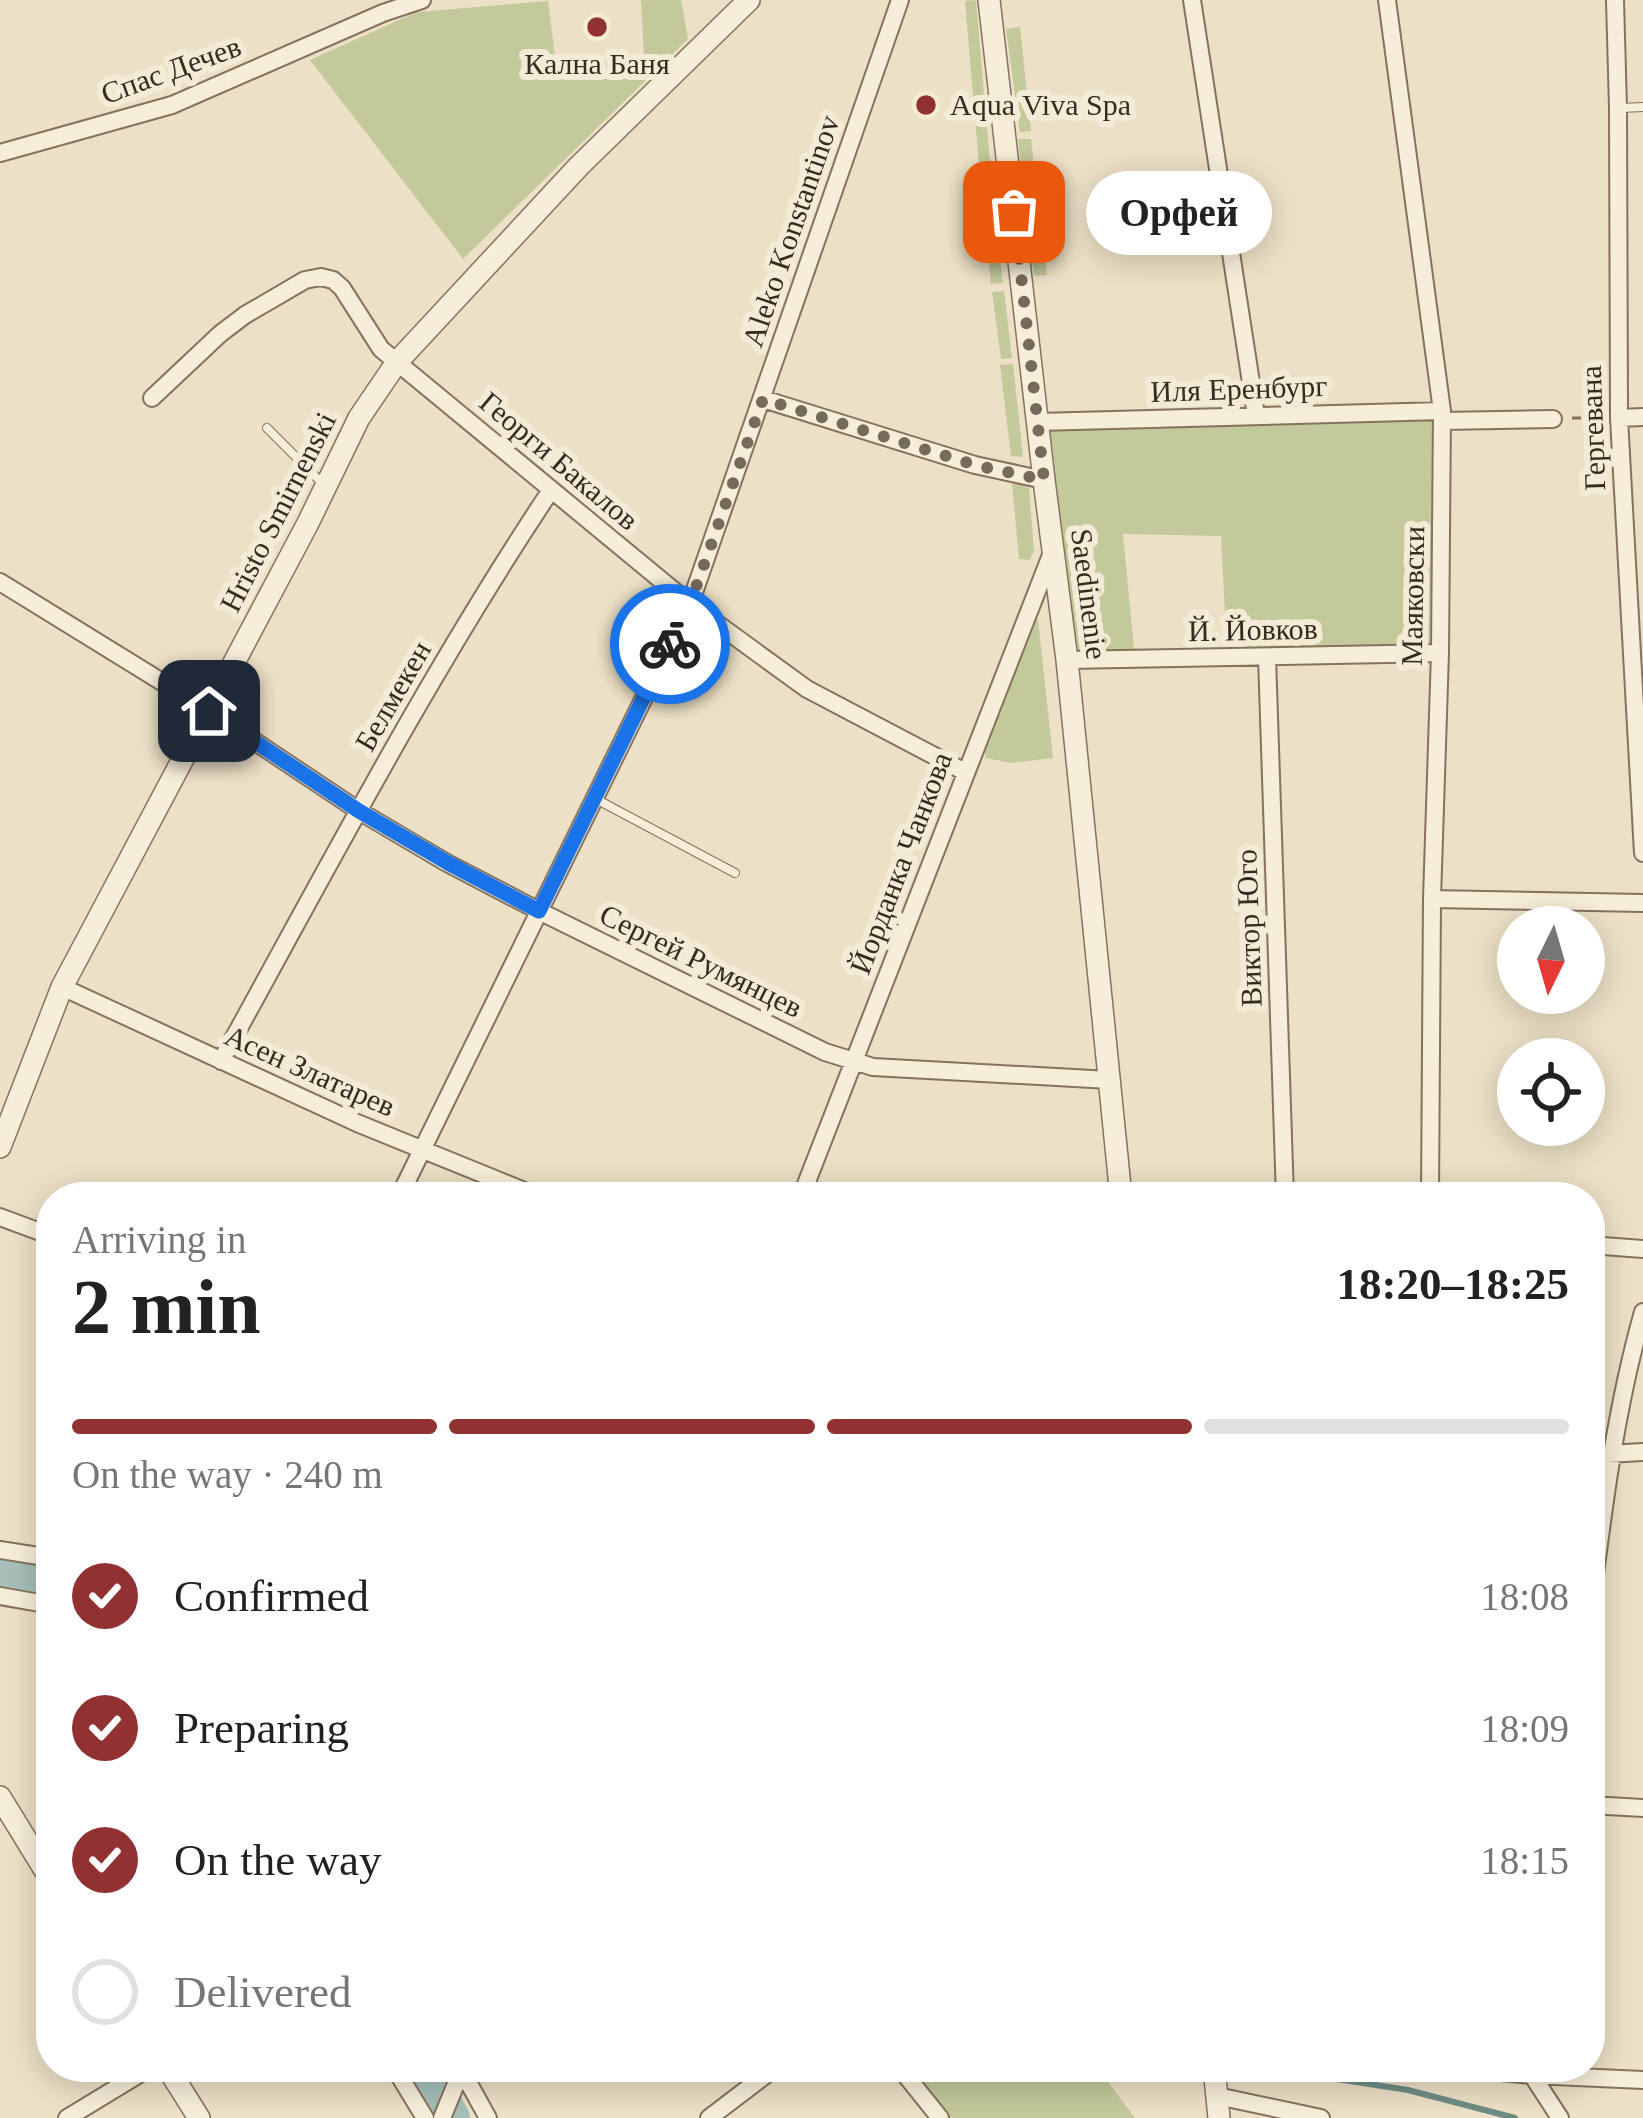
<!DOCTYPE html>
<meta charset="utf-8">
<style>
:root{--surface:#fff;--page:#f6f6f6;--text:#222;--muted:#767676;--line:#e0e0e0;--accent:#913132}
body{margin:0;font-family:Georgia,serif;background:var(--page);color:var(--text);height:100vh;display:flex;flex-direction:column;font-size:45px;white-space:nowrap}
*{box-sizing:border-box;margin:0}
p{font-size:39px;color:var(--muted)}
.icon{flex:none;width:66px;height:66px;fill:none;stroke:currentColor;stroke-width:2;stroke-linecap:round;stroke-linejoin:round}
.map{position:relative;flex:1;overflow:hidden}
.drawer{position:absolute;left:36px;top:1182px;width:1569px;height:900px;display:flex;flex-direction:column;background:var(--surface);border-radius:48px;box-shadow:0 6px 30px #0003}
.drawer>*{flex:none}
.needle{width:78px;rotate:185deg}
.controls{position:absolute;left:1497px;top:906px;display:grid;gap:24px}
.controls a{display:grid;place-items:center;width:108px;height:108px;border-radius:50%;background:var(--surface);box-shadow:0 6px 30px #0003;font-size:60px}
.pin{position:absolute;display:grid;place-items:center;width:102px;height:102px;color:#fff;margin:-51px;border-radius:24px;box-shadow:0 6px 18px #0006}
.courier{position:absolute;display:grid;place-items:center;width:120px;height:120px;margin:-60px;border:9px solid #1a73e8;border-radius:50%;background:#fff;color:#222;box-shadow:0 3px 15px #0007}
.bubble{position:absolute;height:84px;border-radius:42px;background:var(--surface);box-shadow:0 6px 30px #0003;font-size:39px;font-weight:700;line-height:84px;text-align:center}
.summary em{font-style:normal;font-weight:700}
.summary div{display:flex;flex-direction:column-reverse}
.summary{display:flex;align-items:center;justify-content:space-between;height:204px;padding:0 36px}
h1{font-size:78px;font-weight:700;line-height:90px}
.bar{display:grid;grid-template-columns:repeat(4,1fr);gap:18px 12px;align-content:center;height:144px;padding:0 36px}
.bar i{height:15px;border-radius:9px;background:var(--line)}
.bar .active{background:var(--accent)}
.bar p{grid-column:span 4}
ol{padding:0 36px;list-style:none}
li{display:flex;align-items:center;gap:36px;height:132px}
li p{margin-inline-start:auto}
li .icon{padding:12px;border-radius:50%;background:var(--accent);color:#fff;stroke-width:4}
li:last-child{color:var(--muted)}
li i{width:66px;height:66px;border:6px solid var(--line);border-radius:50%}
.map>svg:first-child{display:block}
.green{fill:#c4c99b}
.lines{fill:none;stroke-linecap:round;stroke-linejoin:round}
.stream{stroke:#6f8d85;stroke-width:6}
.river{stroke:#a7bfb8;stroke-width:36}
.service-casing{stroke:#86725d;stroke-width:10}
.minor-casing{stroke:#86725d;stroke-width:20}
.tertiary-casing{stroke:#86725d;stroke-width:24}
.path{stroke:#86725d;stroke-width:3;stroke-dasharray:9 6;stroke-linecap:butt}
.service{stroke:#f7eed9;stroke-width:8}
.minor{stroke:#f7eed9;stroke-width:16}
.tertiary{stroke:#f7eed9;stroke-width:21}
.done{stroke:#766a5a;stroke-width:12;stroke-dasharray:0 21.6}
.route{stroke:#1a73e8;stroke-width:15}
.poi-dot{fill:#913132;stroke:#f3ebd6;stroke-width:4.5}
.labels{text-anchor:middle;stroke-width:12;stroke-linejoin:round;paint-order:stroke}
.poi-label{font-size:30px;fill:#372b20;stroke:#f3ebd6}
.street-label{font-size:30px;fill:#372b20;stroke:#f3ebd6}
</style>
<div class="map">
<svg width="1643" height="2118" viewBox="0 0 1643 2118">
<rect width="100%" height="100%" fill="#ece0c6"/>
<!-- green -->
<path class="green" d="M641,0H681L688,39L463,259L310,60L417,12L548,1L556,65L644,57Z
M976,0L995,222L984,224L965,1Z
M1020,27L1031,131L1020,132L1006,29Z
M1018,139H1031L1047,275L1034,276Z
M996,229L1003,283L991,284L985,231Z
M1004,291L1012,358L1001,359L992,292Z
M1013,364L1023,457L1011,456L1000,365Z
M1442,411L1440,653L1267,657L1226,633L1221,536L1123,534L1135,659L1067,660L1038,422Z
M1012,483L1029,488L1034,551L1030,560L1019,559Z
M1038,620L1053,758L1012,763L986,758L984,748L1030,621Z
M899,2067H1097L1135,2118H940Z"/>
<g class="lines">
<!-- stream -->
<path class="stream" d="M1274,2067L1298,2073L1408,2090L1515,2118"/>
<!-- river -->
<path class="river" d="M0,1572L51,1580
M423,2067L452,2118"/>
<!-- service casing -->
<g class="service-casing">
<path id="service" d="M1621,108L1643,107
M267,428L325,486
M594,798L735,873"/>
</g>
<!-- minor casing -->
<g class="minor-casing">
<path id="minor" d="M1192,0L1256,415
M1387,0L1442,411L1440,653L1432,899L1430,1197
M1615,0L1618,108L1619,418L1643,853
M0,153L172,105L383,13L422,0
M152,398L220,334L245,315L305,280L321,277L333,280L342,288L381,349L690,604L807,689L965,772
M763,399L975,465L1044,480
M1619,418L1643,417
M1442,421L1553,419
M1038,422L1442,411
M0,582L209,711L359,811L447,863L539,911L825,1052L873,1067L1110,1080
M1267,657L1285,1197
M1067,660L1440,653
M1432,899L1643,903
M62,987L357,1123L539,1197
M221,1061C327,869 429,673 551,490
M399,1197L690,604L900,0
M801,1197L1053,550
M0,1217L51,1236
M1590,1245L1643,1249
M1590,1455L1643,1452
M0,1550L51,1558
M0,1596L51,1605
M1590,1613C1603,1511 1615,1411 1643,1312
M1590,1805L1643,1808
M394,2067L425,2118
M899,2067L940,2118
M1446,2067L1532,2075L1643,2080
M462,2071L488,2118
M1532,2075L1560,2118
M1217,2096L1321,2118
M67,2118L151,2067
M442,2118L463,2067
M709,2118L776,2067"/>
</g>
<!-- tertiary casing -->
<g class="tertiary-casing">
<path id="tertiary" d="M989,0L1044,480L1067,660L1121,1197
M0,1147L62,987L308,523L359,418L397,362L579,166L749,0
M0,1797L51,1880
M167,2067L199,2118
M1214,2067L1219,2118"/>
</g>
<!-- path -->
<path class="path" d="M1572,418H1599"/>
<!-- service -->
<use href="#service" class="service"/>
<!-- minor -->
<use href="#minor" class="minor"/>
<!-- tertiary -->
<use href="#tertiary" class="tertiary"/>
</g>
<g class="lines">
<!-- done -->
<path class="done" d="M670,644L690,604L763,399L975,465L1044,480L1014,212"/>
<!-- route -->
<path class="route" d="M209,711L359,811L448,863L539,911L670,644"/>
</g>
<!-- markers -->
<g class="poi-dot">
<circle cx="597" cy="27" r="12"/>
<circle cx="926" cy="105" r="12"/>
</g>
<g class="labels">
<!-- poi labels -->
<g class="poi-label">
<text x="597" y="74">Кална Баня</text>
<text x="950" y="115" text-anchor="start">Aqua Viva Spa</text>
</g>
<!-- street labels -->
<g class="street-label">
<text transform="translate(171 70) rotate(-20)" y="10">Спас Дечев</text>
<text transform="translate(791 231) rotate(-71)" y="10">Aleko Konstantinov</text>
<text transform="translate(1239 389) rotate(-2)" y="10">Иля Еренбург</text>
<text transform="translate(1593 428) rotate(-92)" y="10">Гергевана</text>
<text transform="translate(559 461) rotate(40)" y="10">Георги Бакалов</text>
<text transform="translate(278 512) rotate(-63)" y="10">Hristo Smirnenski</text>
<text transform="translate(1089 594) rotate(83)" y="10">Saedinenie</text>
<text transform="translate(1413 596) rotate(-89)" y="10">Маяковски</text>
<text transform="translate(1253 630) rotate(-1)" y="10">Й. Йовков</text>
<text transform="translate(393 696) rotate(-60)" y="10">Белмекен</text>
<text transform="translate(901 863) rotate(-69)" y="10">Йорданка Чанкова</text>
<text transform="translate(1249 928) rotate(-92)" y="10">Виктор Юго</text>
<text transform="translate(701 961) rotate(26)" y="10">Сергей Румянцев</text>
<text transform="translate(310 1071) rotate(24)" y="10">Асен Златарев</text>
</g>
</g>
</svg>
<div class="controls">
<a><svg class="needle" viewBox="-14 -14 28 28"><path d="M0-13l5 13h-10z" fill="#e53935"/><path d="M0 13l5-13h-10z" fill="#767676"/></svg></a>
<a><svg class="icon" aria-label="locate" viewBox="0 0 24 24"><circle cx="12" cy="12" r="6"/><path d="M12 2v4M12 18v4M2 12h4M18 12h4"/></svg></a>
</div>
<div class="pin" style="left:1014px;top:212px;background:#ea580c"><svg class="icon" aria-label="bag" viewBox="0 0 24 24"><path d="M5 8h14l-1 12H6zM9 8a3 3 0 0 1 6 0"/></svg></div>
<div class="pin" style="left:209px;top:711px;background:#1f2937"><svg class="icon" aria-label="home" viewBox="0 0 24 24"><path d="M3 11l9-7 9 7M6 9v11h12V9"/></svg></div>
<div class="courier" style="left:670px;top:644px"><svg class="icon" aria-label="bike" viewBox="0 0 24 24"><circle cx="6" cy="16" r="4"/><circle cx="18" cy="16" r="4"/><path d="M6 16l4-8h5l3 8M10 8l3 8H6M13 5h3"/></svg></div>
<div class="bubble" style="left:1086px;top:171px;width:186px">Орфей</div>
<section class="drawer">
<div class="summary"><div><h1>2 min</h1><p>Arriving in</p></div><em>18:20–18:25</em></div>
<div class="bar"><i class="active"></i><i class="active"></i><i class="active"></i><i></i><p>On the way · 240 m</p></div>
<ol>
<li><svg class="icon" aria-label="check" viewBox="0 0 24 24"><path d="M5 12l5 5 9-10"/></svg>Confirmed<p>18:08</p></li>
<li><svg class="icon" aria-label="check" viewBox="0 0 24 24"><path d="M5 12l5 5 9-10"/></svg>Preparing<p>18:09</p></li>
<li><svg class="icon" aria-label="check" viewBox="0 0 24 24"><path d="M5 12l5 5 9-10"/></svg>On the way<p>18:15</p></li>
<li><i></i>Delivered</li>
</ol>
</section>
</div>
